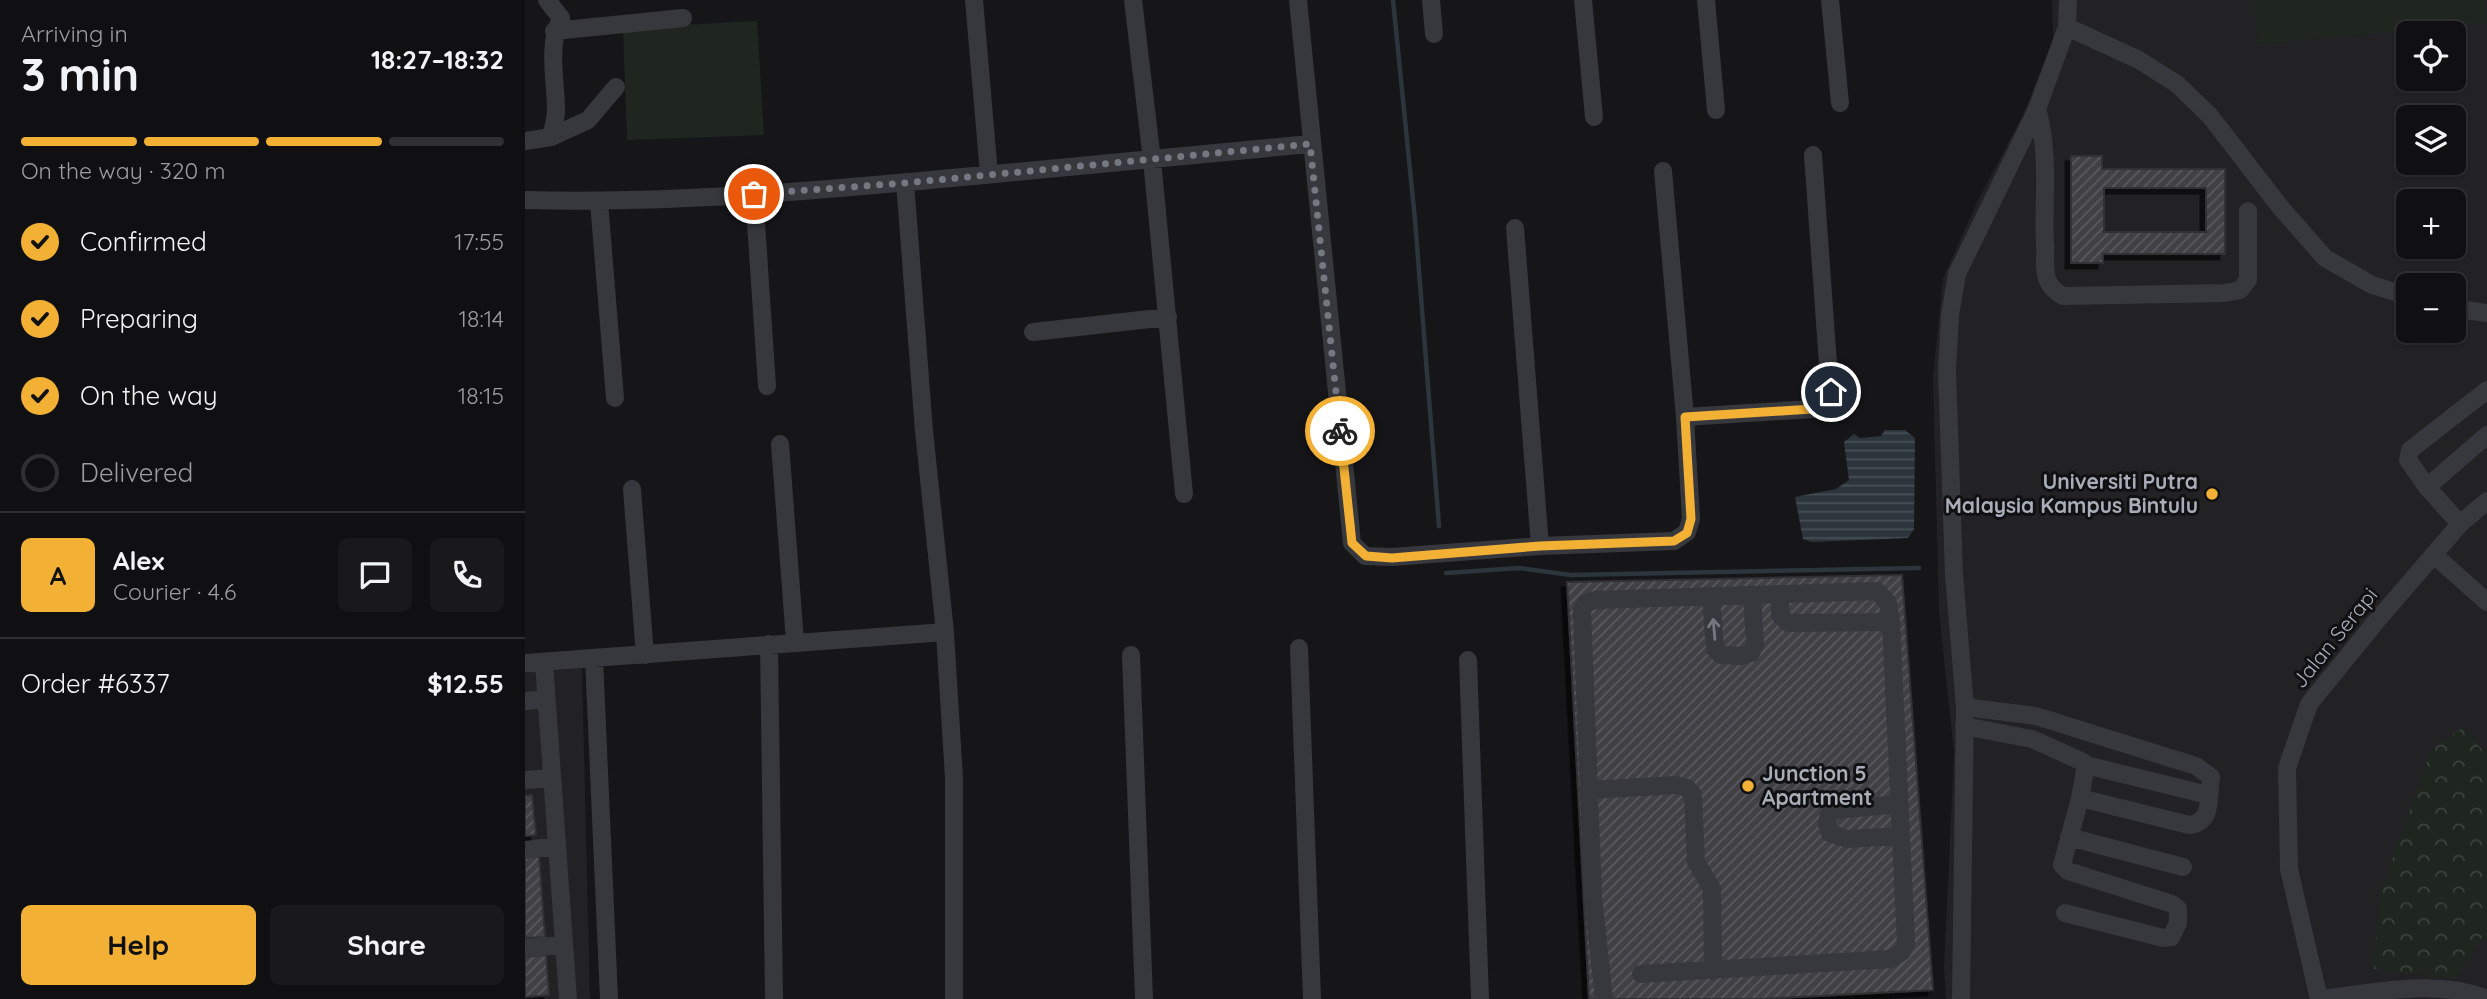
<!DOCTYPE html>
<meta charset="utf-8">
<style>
:root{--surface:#101012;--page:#19191b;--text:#f1f3f6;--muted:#9c9d9f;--line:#303032;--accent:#f2b134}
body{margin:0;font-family:Quicksand,sans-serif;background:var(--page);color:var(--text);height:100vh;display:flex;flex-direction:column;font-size:26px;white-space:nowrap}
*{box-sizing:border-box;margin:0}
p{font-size:23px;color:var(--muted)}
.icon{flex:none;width:38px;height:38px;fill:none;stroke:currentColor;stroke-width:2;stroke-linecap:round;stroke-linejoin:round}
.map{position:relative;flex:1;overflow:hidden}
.sheet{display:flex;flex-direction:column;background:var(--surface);width:525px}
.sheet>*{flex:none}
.controls{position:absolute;left:1871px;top:21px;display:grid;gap:14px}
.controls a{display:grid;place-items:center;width:70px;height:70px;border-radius:10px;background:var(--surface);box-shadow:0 2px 5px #0004,0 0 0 2px var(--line);font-size:35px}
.pin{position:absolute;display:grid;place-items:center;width:60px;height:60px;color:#fff;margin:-30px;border:4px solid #fff;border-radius:50%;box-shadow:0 2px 7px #0007}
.courier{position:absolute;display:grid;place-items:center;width:70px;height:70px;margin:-35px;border:5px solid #f2b134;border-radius:50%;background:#fff;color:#222;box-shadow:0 2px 9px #0007}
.head em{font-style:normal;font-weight:800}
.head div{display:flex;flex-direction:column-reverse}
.head{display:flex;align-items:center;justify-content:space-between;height:119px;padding:0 21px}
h1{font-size:46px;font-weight:800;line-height:52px}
.bar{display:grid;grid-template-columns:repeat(4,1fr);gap:10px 7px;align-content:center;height:84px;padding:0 21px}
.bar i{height:9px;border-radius:5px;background:var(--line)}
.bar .on{background:var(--accent)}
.bar p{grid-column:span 4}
.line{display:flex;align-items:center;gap:18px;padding:0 21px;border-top:2px solid var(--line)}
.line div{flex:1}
.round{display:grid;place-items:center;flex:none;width:74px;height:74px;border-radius:10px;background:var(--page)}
ol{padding:0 21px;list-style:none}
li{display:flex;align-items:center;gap:21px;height:77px}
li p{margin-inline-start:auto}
li .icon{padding:7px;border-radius:50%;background:var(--accent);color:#111;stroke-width:4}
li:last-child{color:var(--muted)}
li i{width:38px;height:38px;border:4px solid var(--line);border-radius:50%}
.cta{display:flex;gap:14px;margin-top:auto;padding:14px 21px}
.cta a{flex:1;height:80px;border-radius:10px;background:var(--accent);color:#111;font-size:28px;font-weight:800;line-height:80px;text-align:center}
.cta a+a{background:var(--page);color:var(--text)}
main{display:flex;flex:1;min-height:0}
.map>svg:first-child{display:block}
.built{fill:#222225;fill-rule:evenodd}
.forest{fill:url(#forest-crowns)}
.garden{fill:#1e261f}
.water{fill:url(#water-rules)}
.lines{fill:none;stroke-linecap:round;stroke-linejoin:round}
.stream{stroke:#2c353c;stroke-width:4.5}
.building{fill:url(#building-hatch);stroke:#303034;stroke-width:2;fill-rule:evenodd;filter:url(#shadow)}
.minor{stroke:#37383d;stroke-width:18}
.oneway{stroke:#757881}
.done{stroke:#757880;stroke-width:7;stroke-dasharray:0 12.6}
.route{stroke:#f2b134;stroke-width:9}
.poi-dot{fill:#f2b134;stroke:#111113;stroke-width:2.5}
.labels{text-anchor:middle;stroke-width:6;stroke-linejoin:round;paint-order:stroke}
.poi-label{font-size:21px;font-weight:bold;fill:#a8adb8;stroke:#111113;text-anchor:end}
.street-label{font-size:21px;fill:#a8adb8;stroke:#111113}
</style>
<main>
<section class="sheet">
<div class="head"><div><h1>3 min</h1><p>Arriving in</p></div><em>18:27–18:32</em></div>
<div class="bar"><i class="on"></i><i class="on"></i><i class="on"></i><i></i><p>On the way · 320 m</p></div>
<ol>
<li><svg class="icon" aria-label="check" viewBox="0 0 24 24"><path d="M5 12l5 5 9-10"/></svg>Confirmed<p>17:55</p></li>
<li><svg class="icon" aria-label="check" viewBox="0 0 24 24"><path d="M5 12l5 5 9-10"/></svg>Preparing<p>18:14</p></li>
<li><svg class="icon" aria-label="check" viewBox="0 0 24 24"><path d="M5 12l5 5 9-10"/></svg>On the way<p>18:15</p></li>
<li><i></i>Delivered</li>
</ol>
<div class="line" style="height:126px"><b class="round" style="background:var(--accent);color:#111">A</b><div><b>Alex</b><p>Courier · 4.6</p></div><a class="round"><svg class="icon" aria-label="chat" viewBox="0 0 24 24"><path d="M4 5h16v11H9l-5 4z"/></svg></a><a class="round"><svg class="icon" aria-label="phone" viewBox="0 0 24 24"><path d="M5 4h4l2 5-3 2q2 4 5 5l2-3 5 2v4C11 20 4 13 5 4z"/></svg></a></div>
<div class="line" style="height:91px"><div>Order #6337</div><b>$12.55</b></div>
<div class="cta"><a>Help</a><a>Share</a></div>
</section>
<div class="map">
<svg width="1962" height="999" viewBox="0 0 1962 999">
<defs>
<pattern id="forest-crowns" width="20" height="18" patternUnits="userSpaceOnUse" patternTransform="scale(1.75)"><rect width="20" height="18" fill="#1e261f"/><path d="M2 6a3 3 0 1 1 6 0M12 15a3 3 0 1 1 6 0" fill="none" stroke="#3c433d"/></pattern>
<pattern id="water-rules" width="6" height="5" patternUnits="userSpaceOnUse" patternTransform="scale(1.75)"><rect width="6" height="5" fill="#2c353c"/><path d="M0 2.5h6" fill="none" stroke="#485056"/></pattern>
<pattern id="building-hatch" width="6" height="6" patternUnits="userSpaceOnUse" patternTransform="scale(1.75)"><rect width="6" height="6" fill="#404145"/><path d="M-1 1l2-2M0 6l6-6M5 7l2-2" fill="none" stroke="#595a5e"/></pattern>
<filter id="shadow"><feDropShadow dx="-5.5" dy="5.5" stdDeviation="0" flood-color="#0009"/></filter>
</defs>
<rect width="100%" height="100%" fill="#161618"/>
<!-- built -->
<path class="built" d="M1527,0H1962V999H1421L1419,967L1429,753L1414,612L1408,377L1418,278L1453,200L1499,113L1528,40ZM1883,33H1928V79H1883ZM1883,117H1928V163H1883ZM1883,201H1928V247H1883ZM1883,285H1928V331H1883Z
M0,668H57L65,999H0Z"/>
<!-- forest -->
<path class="forest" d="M1937,728L1962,755V939L1957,937L1930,979L1849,969L1855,893L1907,749Z"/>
<!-- garden -->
<path class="garden" d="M1729,0H1960L1962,24L1733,44Z
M232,21L239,135L102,140L98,28Z"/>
<!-- water -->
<path class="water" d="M1360,430H1380L1390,438L1389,529L1383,538L1287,542L1278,539L1270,497L1311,489L1324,480L1319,442L1329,434L1335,438L1356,436Z"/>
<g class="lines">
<!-- stream -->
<path class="stream" d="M868,0L890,220L914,526
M921,573L994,568L1046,575L1394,568"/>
</g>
<!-- building -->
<path class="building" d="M1546,156H1577V169H1700V254H1578V263H1546ZM1579,188H1681V232H1579Z
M1377,575L1408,990L1235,999H1064L1042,582Z
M7,795L11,835L0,836V796Z
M14,855L20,937L0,938V856Z
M21,955L24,995L0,997V957Z"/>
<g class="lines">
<!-- minor -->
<path class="minor" d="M449,0L464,174
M608,0L627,160L659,494
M773,0L827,543L840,556L867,557L1015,546L1149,541L1162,532L1166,519L1160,417L1138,171
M906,0L909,34
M1058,0L1069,117
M1181,0L1191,110
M1305,0L1315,103
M1542,27L1614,60L1652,84L1685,116L1756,208L1800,258L1847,285L1883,296
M29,31L158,18
M1512,109C1525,153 1518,198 1520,243C1521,254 1518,271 1523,281C1526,288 1531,292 1538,296L1700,293L1715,290L1723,280V211
M26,137L63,120L91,87
M0,141L26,137C28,128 31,119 31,110C31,79 22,47 36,18L22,0
M229,194L242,386
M0,200C149,204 300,190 449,176C561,165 673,155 785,144
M74,202L90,398
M990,228L1015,546
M1928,308L1962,313
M508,332L643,317
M1160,417L1287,409L1295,404L1305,392L1288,155
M255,444L270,641
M1902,487L1962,435
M107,489L120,655
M1935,524L1902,487L1883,460L1885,450L1962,390
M1909,555L1962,602
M1255,594V615L1263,623L1366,622
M1186,597L1190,649L1196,655L1216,656L1226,653L1230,644L1227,595
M420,632L429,778V999
M244,644L249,999
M774,648L787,999
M606,655L619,999
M69,658L84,999
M943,660L955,999
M0,663L420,632L399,431L380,182
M19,663L43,999
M0,701L21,699
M1440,707L1511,716L1671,766L1686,777C1683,798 1688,823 1664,825L1555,798
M1439,726L1507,739L1558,762L1561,765L1555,798L1537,865L1543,871L1647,904L1653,909V923L1646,937L1638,938L1540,913
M1561,765L1683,795
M0,780L27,778
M1063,790L1152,785L1162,788L1168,795L1171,862L1187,889L1188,971
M1375,804L1311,810L1304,814L1302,824L1305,833L1322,839L1376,836
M1544,837L1658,867
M0,850L32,846
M0,948L39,945
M1079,999L1068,896L1057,610L1061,603L1070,600L1352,591L1363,603L1366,622L1381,943L1377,952L1366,959L1116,974
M1436,999L1440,707L1429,574L1422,371L1425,315L1432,274L1512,109L1542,27L1543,0
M1794,999L1764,869L1762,768L1784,704L1849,624L1935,524L1962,501
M1796,999C1847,993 1913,978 1962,999"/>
</g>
<!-- one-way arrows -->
<defs><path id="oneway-shaft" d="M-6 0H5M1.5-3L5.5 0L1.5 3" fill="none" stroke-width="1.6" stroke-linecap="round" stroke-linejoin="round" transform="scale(1.75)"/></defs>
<use class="oneway" href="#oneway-shaft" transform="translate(1189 629) rotate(-95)"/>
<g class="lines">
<!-- done -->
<path class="done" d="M229,194L380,183L785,144L815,431"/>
<!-- route -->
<path class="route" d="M815,431L827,543L841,556L867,558L1015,546L1149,541L1162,533L1166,519L1160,417L1287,409L1296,404L1306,392"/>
</g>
<!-- markers -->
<g class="poi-dot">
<circle cx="1687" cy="494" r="7"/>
<circle cx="1223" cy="786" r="7"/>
</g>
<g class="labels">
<!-- poi labels -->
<g class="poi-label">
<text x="1673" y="489">Universiti Putra<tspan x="1673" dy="24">Malaysia Kampus Bintulu</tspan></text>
<text x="1237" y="781" text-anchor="start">Junction 5<tspan x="1237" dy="24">Apartment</tspan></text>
</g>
<!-- street labels -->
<g class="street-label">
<text transform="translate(1810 638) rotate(-51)" y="7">Jalan Serapi</text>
</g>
</g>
</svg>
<div class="controls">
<a><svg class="icon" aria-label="locate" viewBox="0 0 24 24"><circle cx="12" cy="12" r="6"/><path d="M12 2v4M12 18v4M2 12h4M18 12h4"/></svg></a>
<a><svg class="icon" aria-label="layers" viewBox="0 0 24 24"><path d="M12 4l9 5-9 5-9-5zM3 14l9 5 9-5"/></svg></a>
<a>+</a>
<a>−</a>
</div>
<div class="pin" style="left:229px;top:194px;background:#ea580c"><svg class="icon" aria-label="bag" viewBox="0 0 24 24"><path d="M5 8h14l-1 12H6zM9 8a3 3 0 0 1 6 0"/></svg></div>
<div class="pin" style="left:1306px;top:392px;background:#1f2937"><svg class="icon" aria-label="home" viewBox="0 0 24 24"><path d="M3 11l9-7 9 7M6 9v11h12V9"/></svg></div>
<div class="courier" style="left:815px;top:431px"><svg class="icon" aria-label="bike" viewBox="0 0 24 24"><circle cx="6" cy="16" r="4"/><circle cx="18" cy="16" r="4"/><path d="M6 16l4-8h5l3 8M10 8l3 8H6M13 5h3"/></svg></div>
</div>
</main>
